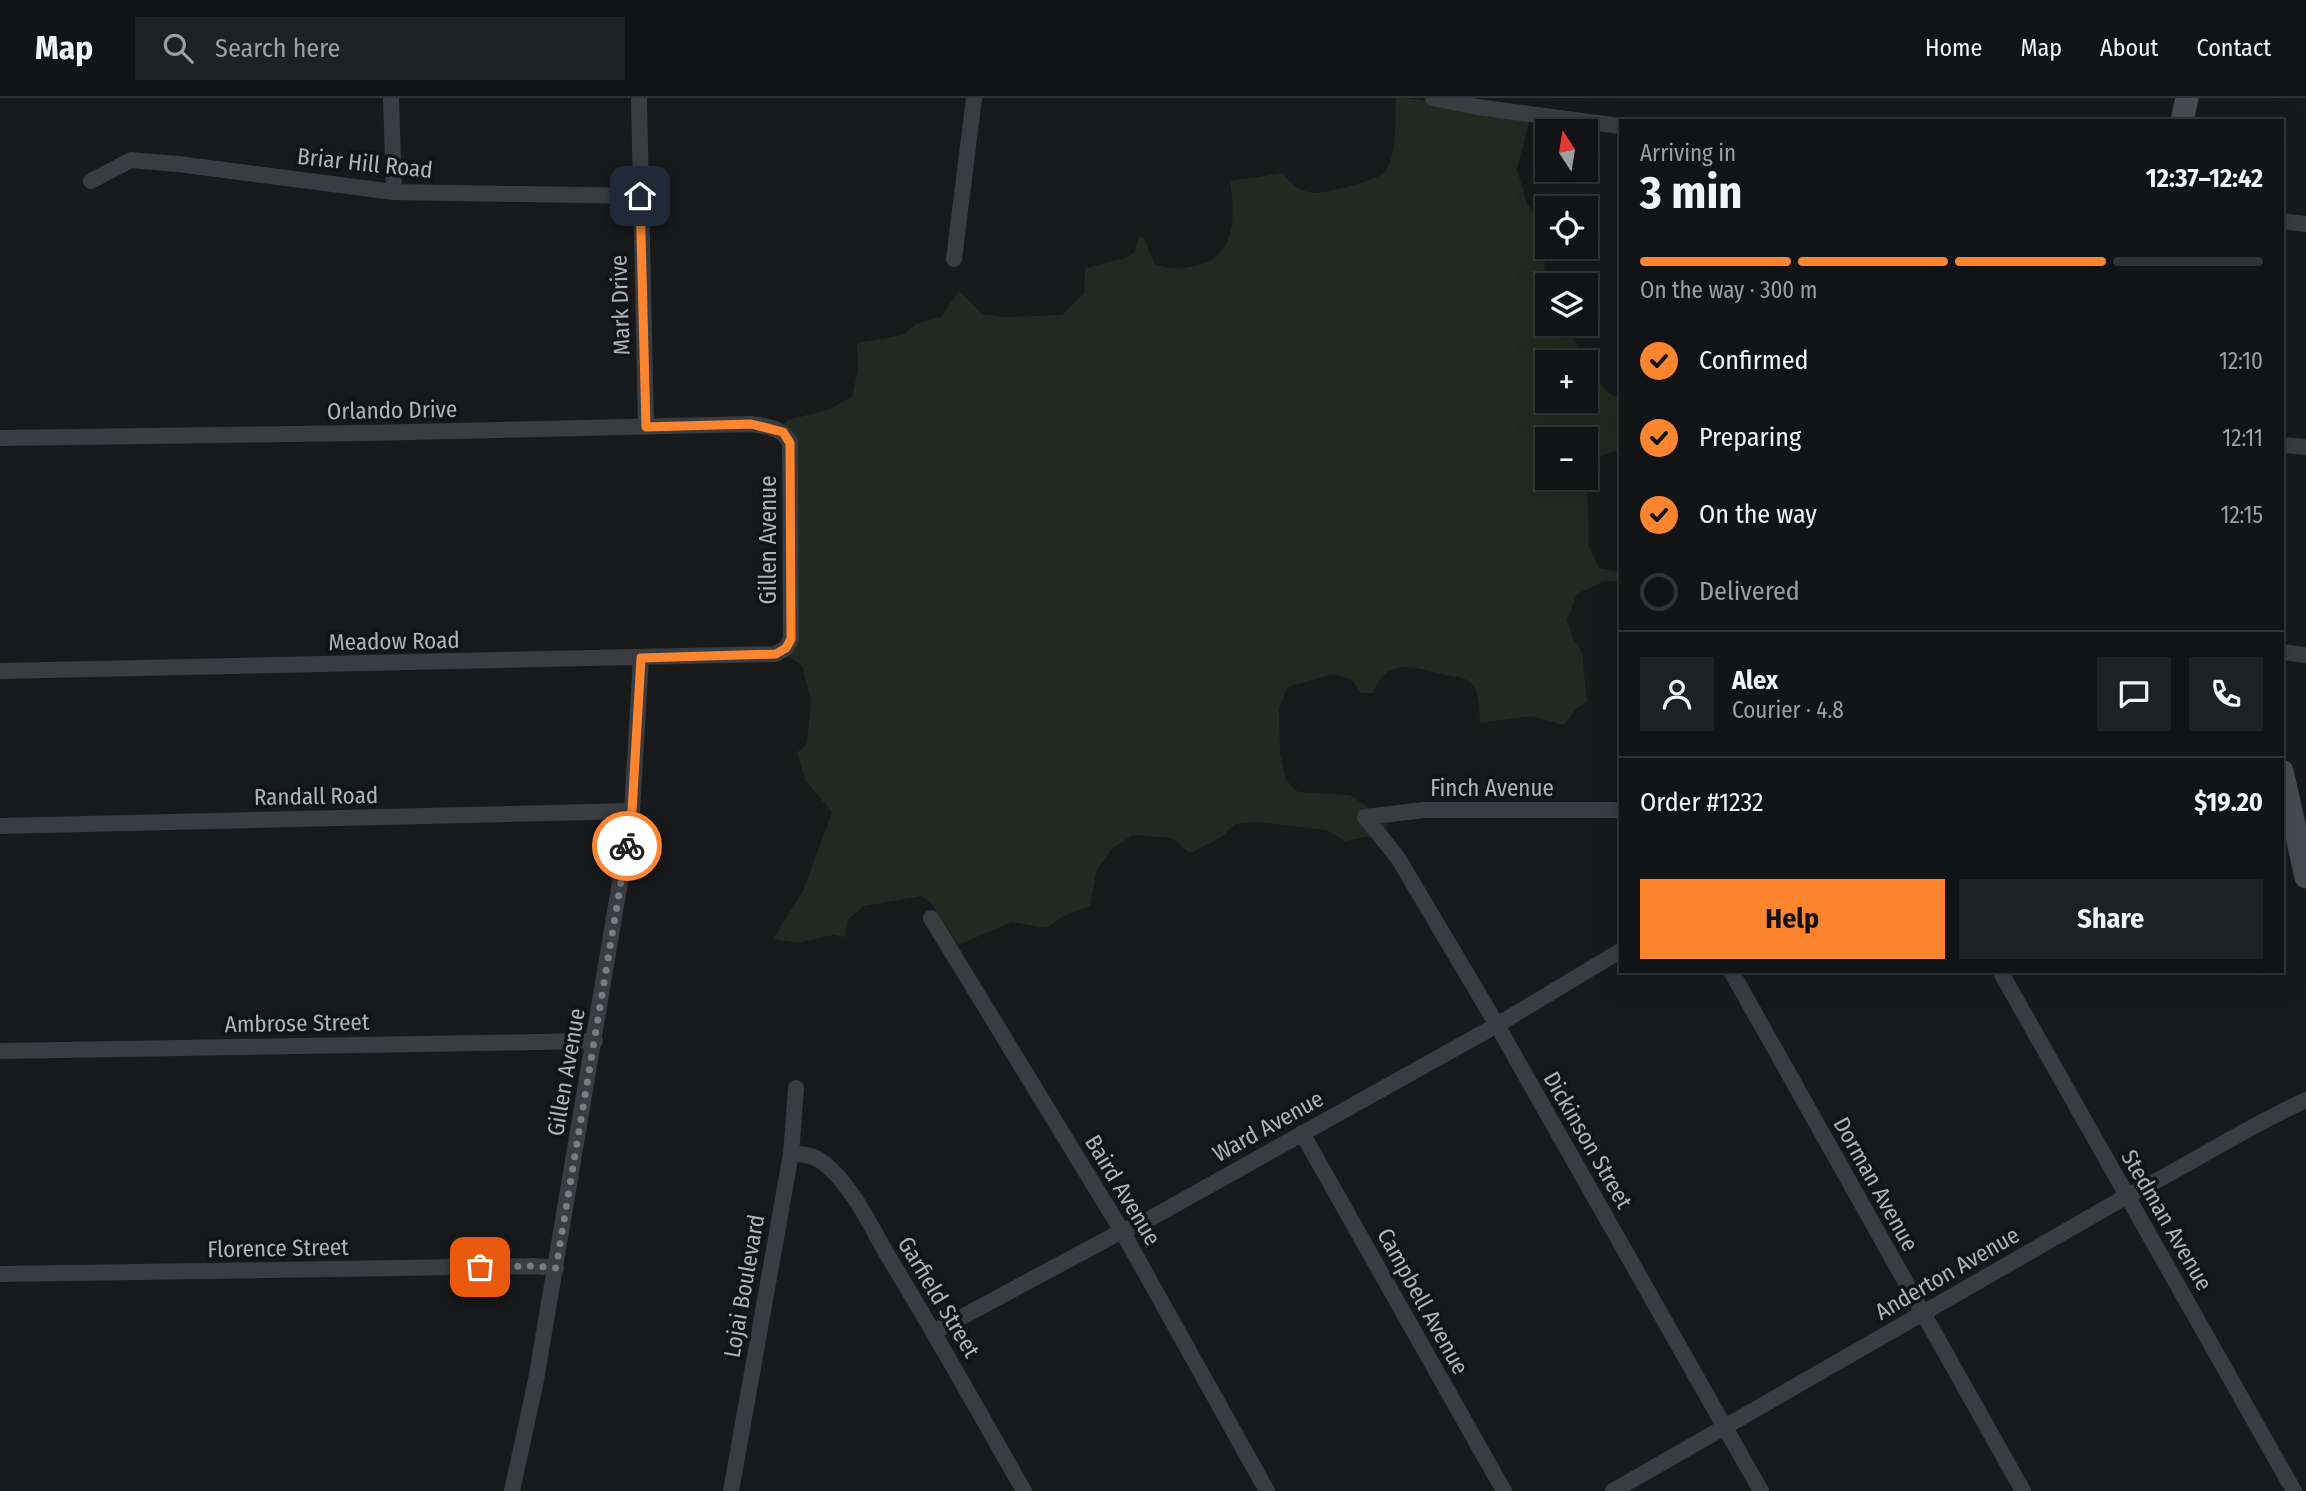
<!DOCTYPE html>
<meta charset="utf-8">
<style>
:root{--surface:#121314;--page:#1f2022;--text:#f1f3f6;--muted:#9c9ea0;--line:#313234;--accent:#fd852f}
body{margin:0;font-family:"Fira Sans Condensed",sans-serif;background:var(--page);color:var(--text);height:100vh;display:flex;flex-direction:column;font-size:26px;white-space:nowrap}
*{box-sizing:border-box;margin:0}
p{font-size:23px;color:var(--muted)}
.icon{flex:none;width:38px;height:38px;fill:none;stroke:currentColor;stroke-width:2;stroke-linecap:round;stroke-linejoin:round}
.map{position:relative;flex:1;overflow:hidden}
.details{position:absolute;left:1619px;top:21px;width:665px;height:854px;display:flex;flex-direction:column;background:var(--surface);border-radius:0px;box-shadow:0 7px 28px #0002,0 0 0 2px var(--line)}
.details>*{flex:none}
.needle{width:46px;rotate:348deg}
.fabs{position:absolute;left:1535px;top:21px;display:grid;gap:14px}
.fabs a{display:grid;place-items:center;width:63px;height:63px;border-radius:0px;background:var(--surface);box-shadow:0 7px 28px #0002,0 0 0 2px var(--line);font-size:35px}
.pin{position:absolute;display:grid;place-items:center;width:60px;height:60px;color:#fff;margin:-30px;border-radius:14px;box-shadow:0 4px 10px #0006}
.courier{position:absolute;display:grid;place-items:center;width:70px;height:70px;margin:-35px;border:5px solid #fd852f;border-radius:50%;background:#fff;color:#222;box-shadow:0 2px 9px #0007}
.head em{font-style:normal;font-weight:700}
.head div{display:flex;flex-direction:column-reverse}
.head{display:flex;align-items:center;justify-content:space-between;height:119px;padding:0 21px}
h1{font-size:46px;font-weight:700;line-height:52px}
.bar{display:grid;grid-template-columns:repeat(4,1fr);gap:10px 7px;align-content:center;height:84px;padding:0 21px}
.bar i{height:9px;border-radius:5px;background:var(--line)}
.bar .selected{background:var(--accent)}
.bar p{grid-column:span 4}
.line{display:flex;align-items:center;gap:18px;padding:0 21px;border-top:2px solid var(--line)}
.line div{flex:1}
.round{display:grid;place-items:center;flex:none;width:74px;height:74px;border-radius:0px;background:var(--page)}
ol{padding:0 21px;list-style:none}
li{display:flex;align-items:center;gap:21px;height:77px}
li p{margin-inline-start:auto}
li .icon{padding:7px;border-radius:50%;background:var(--accent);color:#111;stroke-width:4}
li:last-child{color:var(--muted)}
li i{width:38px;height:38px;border:4px solid var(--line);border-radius:50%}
.button{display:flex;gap:14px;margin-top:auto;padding:14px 21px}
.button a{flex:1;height:80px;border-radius:0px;background:var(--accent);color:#111;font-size:28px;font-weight:700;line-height:80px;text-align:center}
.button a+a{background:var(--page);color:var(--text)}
header{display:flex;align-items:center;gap:42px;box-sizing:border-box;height:98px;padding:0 35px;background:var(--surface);border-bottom:2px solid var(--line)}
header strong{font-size:33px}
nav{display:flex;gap:38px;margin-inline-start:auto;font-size:24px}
.search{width:490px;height:63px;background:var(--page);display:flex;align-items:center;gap:18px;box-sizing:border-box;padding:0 24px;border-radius:0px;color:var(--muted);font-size:26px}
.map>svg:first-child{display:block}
.green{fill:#212920;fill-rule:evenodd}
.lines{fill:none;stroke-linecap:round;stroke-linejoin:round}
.street{stroke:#393c40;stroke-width:16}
.secondary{stroke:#474c50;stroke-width:23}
.done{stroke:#777e83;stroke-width:7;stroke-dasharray:0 12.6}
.route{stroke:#fd852f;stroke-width:9}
.labels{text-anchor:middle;stroke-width:7;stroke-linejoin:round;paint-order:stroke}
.street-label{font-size:23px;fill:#aab4bb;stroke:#131416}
</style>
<header>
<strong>Map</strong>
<div class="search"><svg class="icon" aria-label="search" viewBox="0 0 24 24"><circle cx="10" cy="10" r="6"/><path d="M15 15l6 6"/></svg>Search here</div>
<nav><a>Home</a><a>Map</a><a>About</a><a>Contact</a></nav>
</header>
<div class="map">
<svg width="2306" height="1393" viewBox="0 0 2306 1393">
<rect width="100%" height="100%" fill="#18191b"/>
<!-- green -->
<path class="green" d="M1396,0H1408L1530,20L1517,71L1527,106L1534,115L1547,119L1544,179L1547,190V226H1567L1572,229L1581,264H1547V303H1586V273L1613,298L1620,299V351L1593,362L1587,381L1589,448L1599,470L1620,474V484L1604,483L1577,496L1567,522L1573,541L1582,553L1587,604L1576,611L1564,627L1532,618L1480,625C1479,612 1481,592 1469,583C1463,579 1450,578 1442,576C1412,569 1387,559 1373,595H1361L1351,581L1333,576L1288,589L1279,610L1280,656L1286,682L1298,694L1350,697L1387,722L1388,735L1345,743L1326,732L1256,724L1235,726L1220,740L1190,755L1172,740L1133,737L1113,750L1097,771L1090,808L1064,818L1046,830L1012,824L958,847L933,808L922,798L864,808L848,821L845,839L833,837L798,845L773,841L803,793L832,714L806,683L797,655L807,645L811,602L802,568L785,556L790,393L781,330L788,322L831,311L852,298L858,273L857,245L903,237L916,226L941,219L959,193L982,216L1003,219L1062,217L1084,195L1085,170L1125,160L1135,154L1138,139L1144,140L1155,166C1173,172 1181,171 1199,167C1237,157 1235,115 1230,83L1283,75C1291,86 1299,93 1313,95C1324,96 1379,82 1385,74C1397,60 1395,19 1396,0ZM1547,341H1586V380H1547Z"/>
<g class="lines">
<!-- street -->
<path class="street" d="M391,0L394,94
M639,0L646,329
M1433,0L1477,9L1620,28
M91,83L131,62L178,66L394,94L640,98
M2282,123L2306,126
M954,161L974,0
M0,340L365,335L752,326C769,329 780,329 790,344L791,541L786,550L776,556L0,573
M2282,347L2306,349
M2282,554L2306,557
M1365,719L1398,760L1497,927L1761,1393
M1365,719L1424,712H1620
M0,728L632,713
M931,820L1122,1133L1267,1393
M1731,873L2023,1393
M2000,873L2294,1393
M0,953L595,943
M1302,1035L1504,1393
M791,1056C805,1056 814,1057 825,1066C853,1089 870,1127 888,1158C935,1235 979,1314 1024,1393
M0,1176L534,1168L556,1170
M934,1234L1122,1133L1144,1124L1497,927L1620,853
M512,1393L536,1282L632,713L641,560
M731,1393L791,1056L796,990
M1613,1393L2127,1098C2188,1068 2244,1030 2306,1002"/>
<!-- secondary -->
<path class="secondary" d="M2182,23L2187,0
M2282,673L2306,779"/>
</g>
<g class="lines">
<!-- done -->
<path class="done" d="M480,1169L534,1168L556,1170L627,748"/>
<!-- route -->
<path class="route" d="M627,748L632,713L641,560L776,556L786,550L791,541L790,345L783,334L751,326L646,329L640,98"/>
</g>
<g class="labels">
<!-- street labels -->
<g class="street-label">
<text transform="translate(365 65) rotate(6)" y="8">Briar Hill Road</text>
<text transform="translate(620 207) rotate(-92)" y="8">Mark Drive</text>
<text transform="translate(392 312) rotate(-1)" y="8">Orlando Drive</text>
<text transform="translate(768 442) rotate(-90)" y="8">Gillen Avenue</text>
<text transform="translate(394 543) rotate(-1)" y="8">Meadow Road</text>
<text x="1492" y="698">Finch Avenue</text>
<text transform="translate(316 698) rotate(-1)" y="8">Randall Road</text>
<text transform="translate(297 925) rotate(-1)" y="8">Ambrose Street</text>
<text transform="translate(566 974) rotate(-80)" y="8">Gillen Avenue</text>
<text transform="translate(1268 1028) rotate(-29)" y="8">Ward Avenue</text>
<text transform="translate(1588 1042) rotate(60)" y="8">Dickinson Street</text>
<text transform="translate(1876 1086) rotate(61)" y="8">Dorman Avenue</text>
<text transform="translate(1123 1092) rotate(59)" y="8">Baird Avenue</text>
<text transform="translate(2167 1122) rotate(60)" y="8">Stedman Avenue</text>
<text transform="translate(278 1150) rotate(-1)" y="8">Florence Street</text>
<text transform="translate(1947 1175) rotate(-30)" y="8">Anderton Avenue</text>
<text transform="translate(744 1188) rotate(-80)" y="8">Lojai Boulevard</text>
<text transform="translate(939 1199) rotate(59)" y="8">Garfield Street</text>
<text transform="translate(1423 1203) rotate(61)" y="8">Campbell Avenue</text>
</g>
</g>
</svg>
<div class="fabs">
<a><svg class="needle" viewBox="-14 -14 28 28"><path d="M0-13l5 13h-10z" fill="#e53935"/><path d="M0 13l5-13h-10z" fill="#9c9ea0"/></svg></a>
<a><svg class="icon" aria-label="locate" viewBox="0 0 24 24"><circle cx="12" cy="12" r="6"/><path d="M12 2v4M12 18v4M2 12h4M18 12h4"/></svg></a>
<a><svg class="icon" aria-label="layers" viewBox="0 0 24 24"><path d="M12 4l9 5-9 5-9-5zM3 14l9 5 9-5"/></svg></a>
<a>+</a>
<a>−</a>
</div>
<div class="pin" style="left:480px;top:1169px;background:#ea580c"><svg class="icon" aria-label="bag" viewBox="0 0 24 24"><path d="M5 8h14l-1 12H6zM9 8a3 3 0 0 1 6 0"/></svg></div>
<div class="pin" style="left:640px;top:98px;background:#1f2937"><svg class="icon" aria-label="home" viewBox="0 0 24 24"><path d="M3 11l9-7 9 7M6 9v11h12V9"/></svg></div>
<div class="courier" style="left:627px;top:748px"><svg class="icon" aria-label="bike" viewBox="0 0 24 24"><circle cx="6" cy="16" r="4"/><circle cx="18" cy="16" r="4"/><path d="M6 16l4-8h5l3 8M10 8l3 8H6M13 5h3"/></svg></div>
<section class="details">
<div class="head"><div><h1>3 min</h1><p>Arriving in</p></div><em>12:37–12:42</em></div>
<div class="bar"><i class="selected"></i><i class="selected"></i><i class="selected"></i><i></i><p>On the way · 300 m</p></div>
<ol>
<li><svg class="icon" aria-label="check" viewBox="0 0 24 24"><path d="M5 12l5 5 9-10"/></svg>Confirmed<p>12:10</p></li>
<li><svg class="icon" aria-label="check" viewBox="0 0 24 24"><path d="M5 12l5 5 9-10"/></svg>Preparing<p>12:11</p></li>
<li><svg class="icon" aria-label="check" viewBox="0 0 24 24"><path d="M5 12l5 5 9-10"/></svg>On the way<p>12:15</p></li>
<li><i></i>Delivered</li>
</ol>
<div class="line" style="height:126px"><a class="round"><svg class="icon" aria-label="person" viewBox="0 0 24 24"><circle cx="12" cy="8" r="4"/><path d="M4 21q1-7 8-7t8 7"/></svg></a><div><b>Alex</b><p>Courier · 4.8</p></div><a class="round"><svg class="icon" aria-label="chat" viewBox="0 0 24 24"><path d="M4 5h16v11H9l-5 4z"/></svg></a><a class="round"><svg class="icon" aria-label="phone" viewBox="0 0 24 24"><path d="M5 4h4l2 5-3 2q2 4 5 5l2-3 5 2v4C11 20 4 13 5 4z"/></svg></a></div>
<div class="line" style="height:91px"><div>Order #1232</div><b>$19.20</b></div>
<div class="button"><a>Help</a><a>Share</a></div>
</section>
</div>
